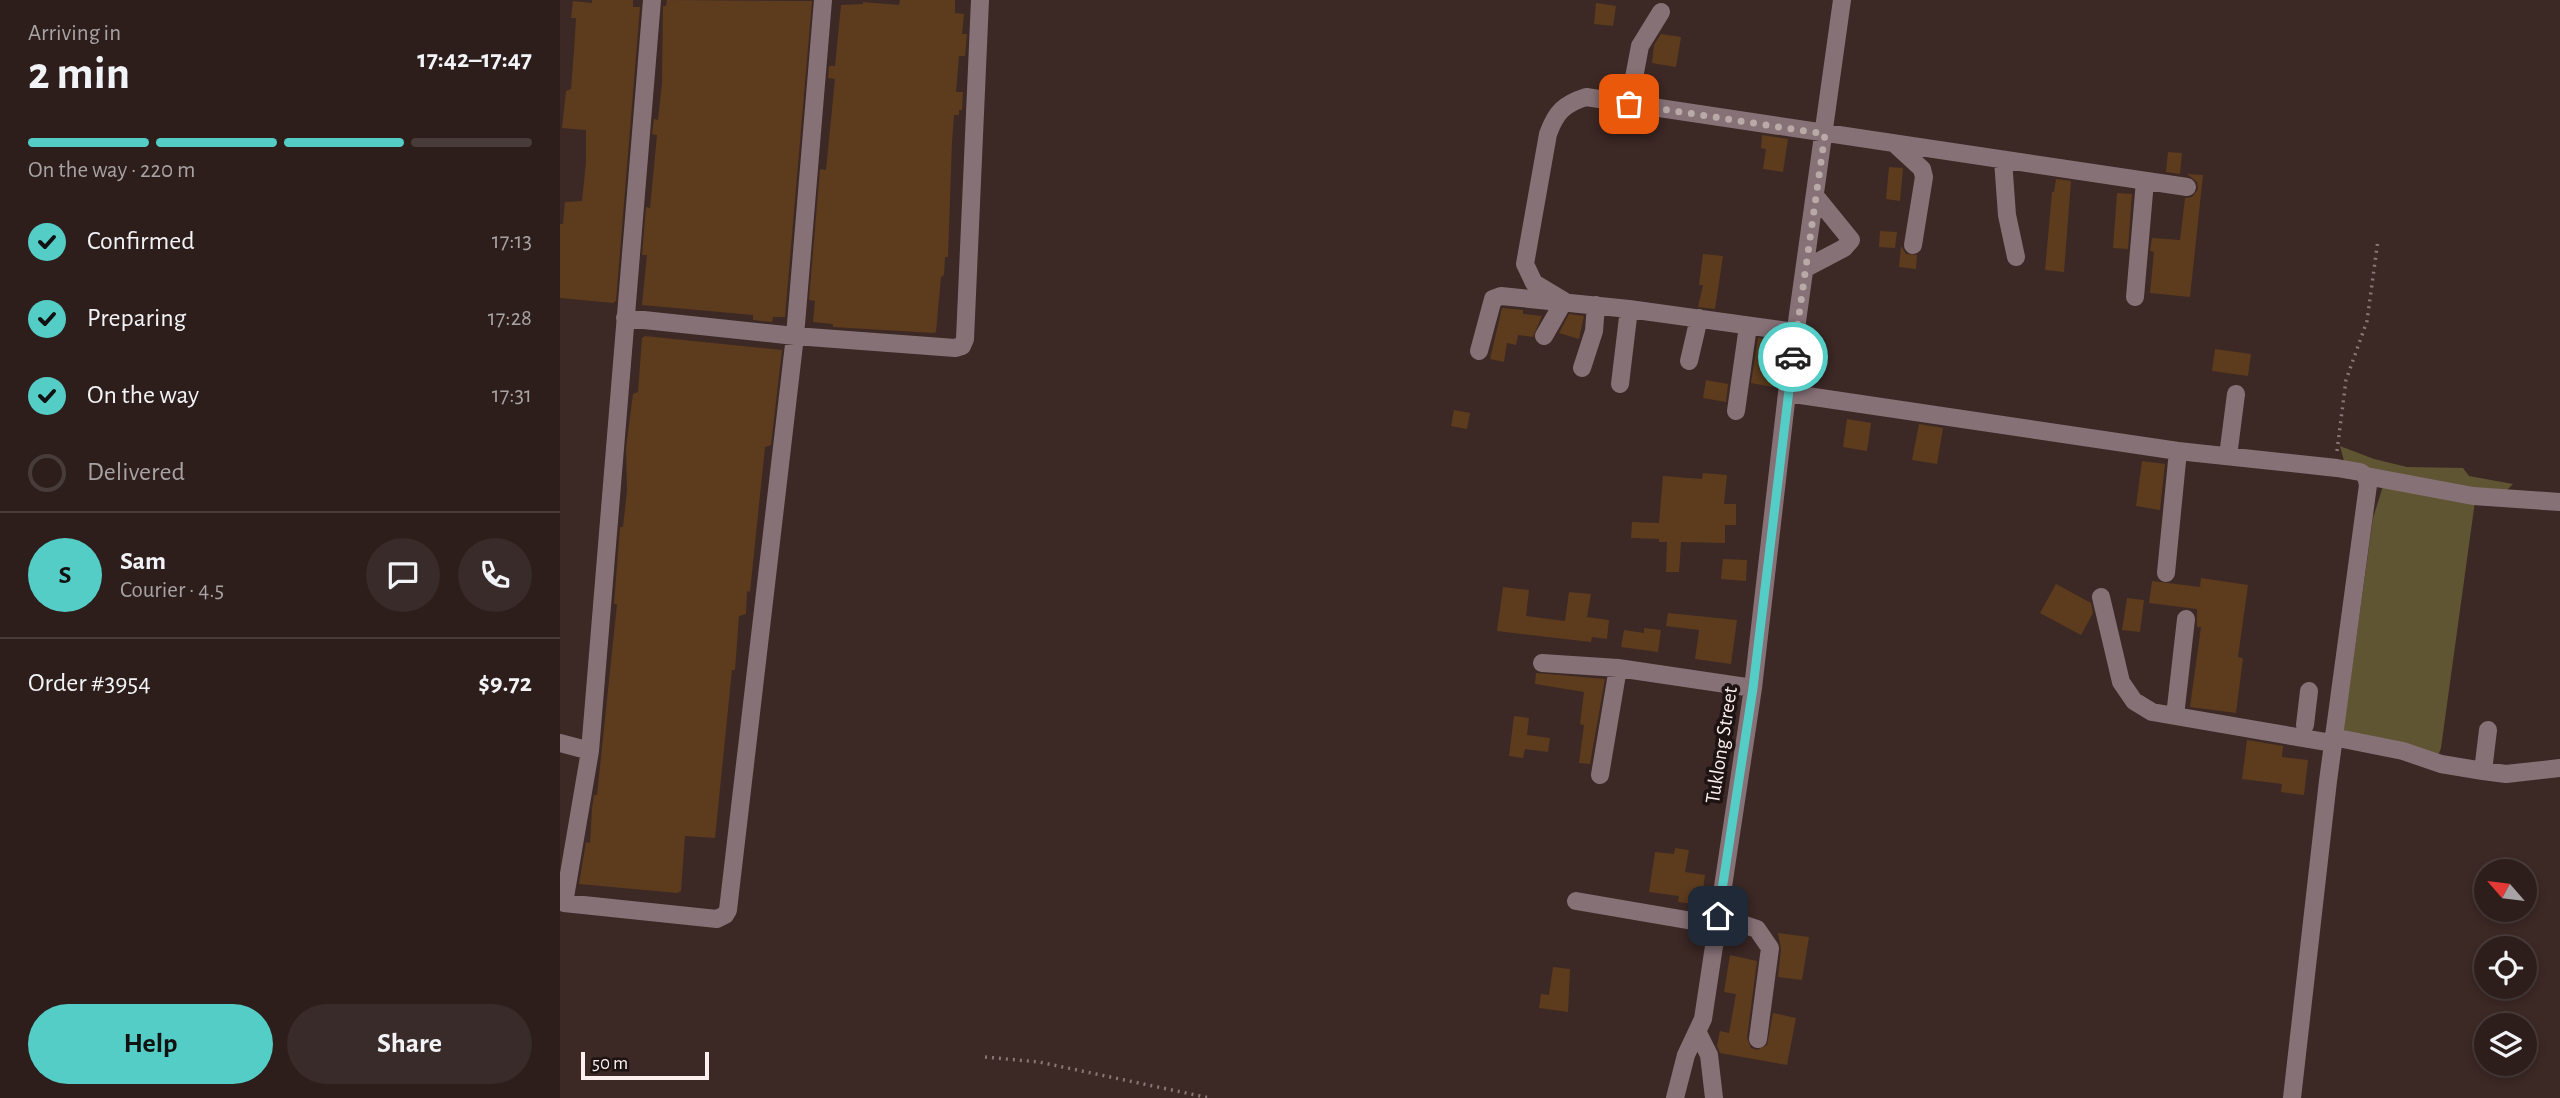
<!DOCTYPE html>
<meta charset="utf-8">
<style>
:root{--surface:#2d1e1c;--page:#392b29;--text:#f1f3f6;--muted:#a7a2a3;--line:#483c3b;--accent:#54cdc7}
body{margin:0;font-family:"Alegreya Sans",sans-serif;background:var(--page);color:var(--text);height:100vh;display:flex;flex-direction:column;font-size:26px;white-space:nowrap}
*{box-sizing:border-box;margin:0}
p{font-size:23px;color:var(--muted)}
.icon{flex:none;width:38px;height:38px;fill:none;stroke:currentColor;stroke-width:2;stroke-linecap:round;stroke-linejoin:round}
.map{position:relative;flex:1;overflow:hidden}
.drawer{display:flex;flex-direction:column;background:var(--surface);width:560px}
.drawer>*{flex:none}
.needle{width:46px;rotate:298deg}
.buttons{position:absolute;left:1914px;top:859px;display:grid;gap:14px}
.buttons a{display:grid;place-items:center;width:63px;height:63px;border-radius:50%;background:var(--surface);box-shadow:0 4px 10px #0003,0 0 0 2px var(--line);font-size:35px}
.scale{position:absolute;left:21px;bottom:18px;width:128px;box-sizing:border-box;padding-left:7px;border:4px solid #fdefed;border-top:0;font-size:19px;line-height:24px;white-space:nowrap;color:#fdefed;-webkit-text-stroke:5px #1c1312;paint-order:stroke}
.pin{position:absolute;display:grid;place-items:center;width:60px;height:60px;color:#fff;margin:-30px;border-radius:14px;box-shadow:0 4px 10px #0006}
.courier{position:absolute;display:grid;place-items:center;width:70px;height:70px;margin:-35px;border:5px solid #54cdc7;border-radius:50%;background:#fff;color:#222;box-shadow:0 2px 9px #0007}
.summary em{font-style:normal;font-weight:700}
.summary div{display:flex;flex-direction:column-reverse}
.summary{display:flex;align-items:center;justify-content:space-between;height:119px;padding:0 28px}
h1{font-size:46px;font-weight:700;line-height:52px}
.bar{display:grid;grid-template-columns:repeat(4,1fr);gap:10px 7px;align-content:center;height:84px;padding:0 28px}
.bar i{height:9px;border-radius:5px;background:var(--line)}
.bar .on{background:var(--accent)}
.bar p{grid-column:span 4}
.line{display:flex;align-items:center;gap:18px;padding:0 28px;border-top:2px solid var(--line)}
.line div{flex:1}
.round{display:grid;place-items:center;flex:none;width:74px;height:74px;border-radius:37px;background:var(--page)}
ol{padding:0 28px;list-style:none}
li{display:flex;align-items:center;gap:21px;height:77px}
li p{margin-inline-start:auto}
li .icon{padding:7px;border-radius:50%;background:var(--accent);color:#111;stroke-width:4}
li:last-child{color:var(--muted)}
li i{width:38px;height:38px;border:4px solid var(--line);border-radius:50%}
.action{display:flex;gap:14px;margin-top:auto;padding:14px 28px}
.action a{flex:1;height:80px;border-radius:42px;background:var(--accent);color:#111;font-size:28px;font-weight:700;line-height:80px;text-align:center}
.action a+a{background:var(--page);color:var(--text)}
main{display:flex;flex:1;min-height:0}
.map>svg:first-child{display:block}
.green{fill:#5f5533}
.building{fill:#5d3c1e}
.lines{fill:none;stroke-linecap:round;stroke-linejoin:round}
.path{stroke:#887774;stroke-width:3.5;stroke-dasharray:2 5;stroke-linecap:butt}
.minor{stroke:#867177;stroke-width:18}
.done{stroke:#b9a9a7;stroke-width:7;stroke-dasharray:0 12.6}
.route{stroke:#54cdc7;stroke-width:9}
.labels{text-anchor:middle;stroke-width:7;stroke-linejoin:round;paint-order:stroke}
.street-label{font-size:21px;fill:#fdefed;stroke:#1c1312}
</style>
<main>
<section class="drawer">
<div class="summary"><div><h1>2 min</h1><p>Arriving in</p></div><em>17:42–17:47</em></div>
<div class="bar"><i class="on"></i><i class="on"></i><i class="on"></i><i></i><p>On the way · 220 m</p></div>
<ol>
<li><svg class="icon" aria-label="check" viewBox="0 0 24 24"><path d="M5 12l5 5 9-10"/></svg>Confirmed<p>17:13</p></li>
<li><svg class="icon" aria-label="check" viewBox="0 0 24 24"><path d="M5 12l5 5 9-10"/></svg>Preparing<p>17:28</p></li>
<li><svg class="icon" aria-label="check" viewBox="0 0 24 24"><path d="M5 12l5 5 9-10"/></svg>On the way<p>17:31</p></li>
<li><i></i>Delivered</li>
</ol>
<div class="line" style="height:126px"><b class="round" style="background:var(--accent);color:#111">S</b><div><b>Sam</b><p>Courier · 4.5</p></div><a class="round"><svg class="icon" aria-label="chat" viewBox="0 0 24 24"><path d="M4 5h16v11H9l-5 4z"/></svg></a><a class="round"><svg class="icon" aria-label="phone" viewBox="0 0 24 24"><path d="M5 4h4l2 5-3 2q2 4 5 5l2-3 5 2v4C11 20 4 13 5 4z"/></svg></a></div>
<div class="line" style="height:91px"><div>Order #3954</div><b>$9.72</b></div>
<div class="action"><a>Help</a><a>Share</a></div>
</section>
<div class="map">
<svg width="2000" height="1098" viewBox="0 0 2000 1098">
<rect width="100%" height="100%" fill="#3c2825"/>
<!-- green -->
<path class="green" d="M1780,446L1814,459L1847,467L1903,468L1909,476L1953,484L1944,493L1834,476L1784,461Z
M1823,486L1915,501L1881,748L1877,759L1783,733L1813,518Z"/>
<!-- building -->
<path class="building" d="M32,0H73V7H80L56,301L53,303L0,298V224H3L5,202L22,201L26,162V130L2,128L6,91L11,89L14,50L16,18H11L13,1L32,3Z
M107,0L252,1L225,317H213L212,322L193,320V315L82,305L87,255H82L86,207L90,208L97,135L92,134L94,119L98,120L102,83L103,6H106Z
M340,0H395V13L404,14L402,34H407L405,56H399L396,92H403L402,110H399V115H394L392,142L388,257H385L384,275L381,277L376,332L373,333L273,327V324L253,322L255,301L249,300L260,169L266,170L275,79L268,78L269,66H275L281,5L303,4V2L339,5Z
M1036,3L1056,6L1053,26L1034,24Z
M1101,34L1121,37L1116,67L1092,63L1094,45Z
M1202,135L1228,139L1223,172L1203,169L1206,149L1201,148Z
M1608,152L1622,153L1620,174L1606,172Z
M1329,167L1343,168L1340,201L1326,199Z
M1627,174L1643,175L1630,297L1590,293L1594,252L1590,251L1592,238L1620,240L1625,198L1632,197L1638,189L1637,182Z
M1496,179L1511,181L1504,272L1485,270L1492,192H1494Z
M1557,193L1572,194L1568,249L1553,248Z
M1320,231L1337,232L1335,248L1319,247Z
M1341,246L1346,254L1357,255L1356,269L1339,267Z
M1143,254L1163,256L1155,309L1138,307L1143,285H1139Z
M942,308L963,310V314L982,316L973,337L958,335L956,345L947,343L944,362L930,359Z
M1009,314L1024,316L1019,339L999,333Z
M85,336L222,350L211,445L205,447L190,592L187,591L186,614L179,616L175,670H172L155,838L125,836L121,891L117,893L19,884L26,842L30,843L32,809L34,795H37L57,604H54L60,527H63L67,491L66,448L73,394L78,392L82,338Z
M1198,338L1213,340L1210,362L1216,363L1212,387L1191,383Z
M1655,349L1691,354L1688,376L1652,371Z
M1146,380L1168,384L1166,402L1143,398Z
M894,410L910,413L907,429L891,426Z
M1287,419L1311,423L1307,451L1283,447Z
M1359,424L1383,428L1377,464L1352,460Z
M1582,461L1605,464L1600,510L1576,506Z
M1143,473L1167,475L1164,504H1176V525H1165V543L1121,542L1119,572H1106L1107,542H1099V539L1071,538L1072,522L1099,523L1103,476L1142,479Z
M1163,559L1187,560L1186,581L1161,579Z
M1641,578L1688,585L1678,657L1683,658L1676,713L1630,707L1641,627H1637V609L1589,603L1592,581L1640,587Z
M1496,584L1531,603L1533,613L1521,635L1480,613Z
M943,587L969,590L966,616L1005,621L1009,592L1031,594L1027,617L1049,620L1047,639L1032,637L1031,642L937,631Z
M1567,598L1584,600L1580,632L1562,630Z
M1108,613L1177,620L1171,664L1135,659L1139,630L1106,626Z
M1084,628L1101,630L1098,652L1061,647L1064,630L1084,633Z
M976,673L1045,679L1030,764L1019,763L1024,725L1020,724L1024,692L975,684Z
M954,716L969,718L967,735L990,738L988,752L965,749L963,758L949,756Z
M1687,740L1723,746L1722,757L1748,760L1744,795L1721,792L1722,784L1682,779Z
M1115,848L1129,850L1125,872L1145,875L1141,905L1118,902L1119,896L1089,892L1095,852L1114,854Z
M1218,933L1249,937L1242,980L1218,977L1221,949Z
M1170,955L1197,961L1187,1038L1191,1048L1197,1050L1207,1045L1213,1013L1236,1018L1227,1065L1160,1053L1157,1046L1160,1031L1169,1033L1176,994L1164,992Z
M993,967L1010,969L1008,1012L979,1008L981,994L989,995Z"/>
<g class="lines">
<!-- path -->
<path class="path" d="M1777,451L1786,380L1807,321L1818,240
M425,1057L479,1062L650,1098"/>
<!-- minor -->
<path class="minor" d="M92,0L30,751L4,903L157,919L165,915L168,910L235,336L263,0
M1282,0L1227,393L1618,451L1777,468L1800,472L1806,476L1808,485L1768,781L1732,1098
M1069,104L1080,46L1101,12
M1336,145L1362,169L1364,177L1353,245
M1443,160L1447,215L1456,257
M1246,268L1284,248L1291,240L1256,197
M1575,297L1585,181
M65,318L235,336L395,348L402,346L405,339L420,0
M984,336L1004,301L974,283L965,264L988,134C996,112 1004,104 1026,97L1627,187
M919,351L933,299L941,296L1069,309L1236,332
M1129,361L1139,318
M1022,368L1034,331L1036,305
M1060,384L1069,309
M1176,411L1188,326
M1668,456L1676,394
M1806,476L1913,496L2000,502
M1606,573L1618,451
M1541,597L1561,682L1574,701L1592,712L1772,743
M982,663L1058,668L1193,688
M1615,716L1626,619
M1745,725L1749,691
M1773,737L1843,751L1881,764L1923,771L1946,774L2000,768
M0,743L30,751
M1923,771L1928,730
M1040,775L1058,668
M1016,901L1156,925
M1158,916L1197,929L1210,948L1198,1039
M1138,1033L1149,1055L1154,1098
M1115,1098L1126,1055L1143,1019L1193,688L1227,393"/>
</g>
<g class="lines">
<!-- done -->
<path class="done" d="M1069,104L1265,134L1233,357"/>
<!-- route -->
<path class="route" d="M1158,916L1193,688L1233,357"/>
</g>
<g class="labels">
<!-- street labels -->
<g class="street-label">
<text transform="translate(1161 745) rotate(-81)" y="7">Tuklong Street</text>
</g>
</g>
</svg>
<div class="buttons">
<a><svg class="needle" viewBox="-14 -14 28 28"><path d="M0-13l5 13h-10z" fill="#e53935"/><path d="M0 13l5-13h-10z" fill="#a7a2a3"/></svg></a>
<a><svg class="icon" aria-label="locate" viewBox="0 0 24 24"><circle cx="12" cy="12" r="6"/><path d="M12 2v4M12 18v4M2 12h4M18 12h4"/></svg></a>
<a><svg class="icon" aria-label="layers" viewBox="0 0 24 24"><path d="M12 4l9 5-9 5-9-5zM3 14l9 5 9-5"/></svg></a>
</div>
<div class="scale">50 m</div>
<div class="pin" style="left:1069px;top:104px;background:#ea580c"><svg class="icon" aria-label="bag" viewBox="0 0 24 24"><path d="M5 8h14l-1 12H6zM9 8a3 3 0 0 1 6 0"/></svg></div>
<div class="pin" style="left:1158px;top:916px;background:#1f2937"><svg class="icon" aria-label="home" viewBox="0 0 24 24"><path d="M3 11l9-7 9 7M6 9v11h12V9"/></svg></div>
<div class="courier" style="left:1233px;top:357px"><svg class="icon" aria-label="car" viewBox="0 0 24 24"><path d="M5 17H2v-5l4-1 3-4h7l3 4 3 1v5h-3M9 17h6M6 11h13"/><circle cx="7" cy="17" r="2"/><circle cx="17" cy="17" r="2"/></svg></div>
</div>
</main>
